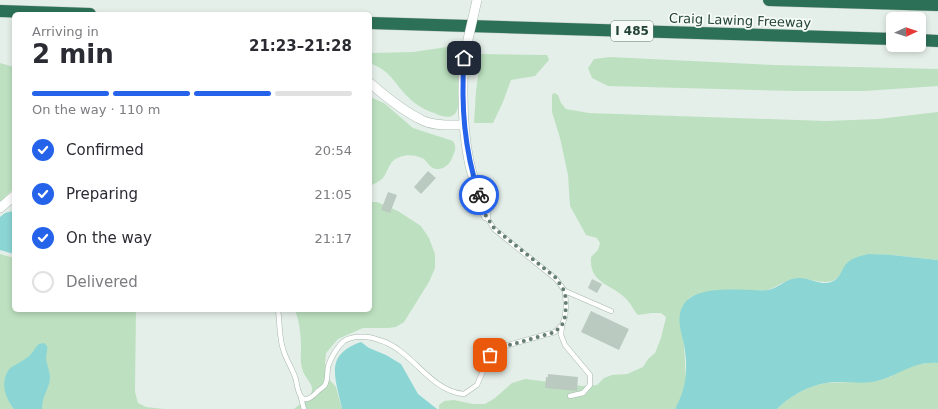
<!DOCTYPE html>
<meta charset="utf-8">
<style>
:root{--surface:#fff;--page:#f2f2f3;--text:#2b2b33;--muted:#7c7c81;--line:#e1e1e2;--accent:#2563eb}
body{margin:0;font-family:"DejaVu Sans",sans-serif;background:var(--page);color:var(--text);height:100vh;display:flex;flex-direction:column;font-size:15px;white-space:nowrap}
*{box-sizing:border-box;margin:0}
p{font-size:13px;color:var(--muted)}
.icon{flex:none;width:22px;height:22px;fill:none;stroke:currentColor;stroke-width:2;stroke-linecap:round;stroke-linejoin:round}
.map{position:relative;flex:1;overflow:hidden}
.details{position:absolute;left:12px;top:12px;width:360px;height:300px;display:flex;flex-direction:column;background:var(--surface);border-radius:6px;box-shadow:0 2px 6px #0003}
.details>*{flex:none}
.needle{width:26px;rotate:87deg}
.controls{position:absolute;left:886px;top:12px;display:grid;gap:8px}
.controls a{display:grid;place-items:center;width:40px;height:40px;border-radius:6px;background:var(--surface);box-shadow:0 2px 6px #0003;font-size:20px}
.pin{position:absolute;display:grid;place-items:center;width:34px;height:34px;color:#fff;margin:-17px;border-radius:8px;box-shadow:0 2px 6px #0006}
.courier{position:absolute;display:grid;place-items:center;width:40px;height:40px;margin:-20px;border:3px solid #2563eb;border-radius:50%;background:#fff;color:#222;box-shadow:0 1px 5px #0007}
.headline em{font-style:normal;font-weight:800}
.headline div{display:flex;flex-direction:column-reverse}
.headline{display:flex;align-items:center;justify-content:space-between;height:68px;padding:0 20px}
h1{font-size:26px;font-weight:800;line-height:30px}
.bar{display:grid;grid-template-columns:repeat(4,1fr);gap:6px 4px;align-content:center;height:48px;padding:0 20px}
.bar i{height:5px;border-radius:3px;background:var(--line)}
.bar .active{background:var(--accent)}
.bar p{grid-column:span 4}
ol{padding:0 20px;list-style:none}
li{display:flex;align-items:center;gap:12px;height:44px}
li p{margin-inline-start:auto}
li .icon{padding:4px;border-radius:50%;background:var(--accent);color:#fff;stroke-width:4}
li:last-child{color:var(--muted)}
li i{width:22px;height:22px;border:2px solid var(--line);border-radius:50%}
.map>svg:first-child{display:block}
.green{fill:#bde1c0}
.water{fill:#8bd6d5}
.building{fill:#bacac1}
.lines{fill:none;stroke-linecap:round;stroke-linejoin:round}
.service-casing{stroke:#a7b8af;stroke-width:5.5}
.minor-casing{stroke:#a7b8af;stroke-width:10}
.motorway-casing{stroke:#c1cac6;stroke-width:13}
.service{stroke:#fff;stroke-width:4.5}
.minor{stroke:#fff;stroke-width:9}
.motorway{stroke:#2c7057;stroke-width:12}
.minor-bridge-casing{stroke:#a7b8af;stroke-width:10;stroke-linecap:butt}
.minor-bridge{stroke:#fff;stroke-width:9}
.done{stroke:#667f73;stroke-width:4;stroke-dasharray:0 7.2}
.route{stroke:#2563eb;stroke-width:5}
.labels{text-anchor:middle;stroke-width:3.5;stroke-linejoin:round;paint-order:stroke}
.shield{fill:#f6fbf8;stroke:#627a6f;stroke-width:1}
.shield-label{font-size:12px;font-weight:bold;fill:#224234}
.street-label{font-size:13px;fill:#224234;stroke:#f6fbf8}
</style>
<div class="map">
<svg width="938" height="409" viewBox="0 0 938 409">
<rect width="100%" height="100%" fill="#e5efe9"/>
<!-- green -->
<path class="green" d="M447,47H456L459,49C459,59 458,70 458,80C459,99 464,127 434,113C425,110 414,104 408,97C393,82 392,72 370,63V53L413,52Z
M481,54L547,55L549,60L535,76L511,80L503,102L493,123H474L476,91Z
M610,57L774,65L938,69V86L865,91H794L608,86L592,78L588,68L594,59Z
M0,63L14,67V188L0,202Z
M554,93L558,95L561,103L566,109L589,113L826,121L878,119L938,112V260L892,255L843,269C834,294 809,274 790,280C782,282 775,288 767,290H716L695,295L689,298L680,315L684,342L686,382L683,394L675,409H439V405L444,401L454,400L473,404H485L495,398L512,383L525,379L582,386L597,385L604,378L612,375L627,374L643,367L648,359L655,353L661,338L666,317L661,313H652L638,315C633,310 632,305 627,300C612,283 589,285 591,257L598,250L600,243L597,238L586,235L570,206L568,175L560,138L552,112V95Z
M370,97L384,103L413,128L453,141C457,148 455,151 452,158C449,167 438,173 430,166C428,164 426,161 424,159C417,155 407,154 400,157C389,160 389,170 383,178C380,181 374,184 370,186Z
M370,202H377L398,211L421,226L429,238L435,254V268L429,282L404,322L396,327L388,328H363L338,339L326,353L325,363L329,379L336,387L342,409H294C300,403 311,400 312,390C313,383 304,378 302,368C300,361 301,354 301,347C301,334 299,321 295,310H370Z
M0,254L14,258V310H136L135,392L138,403L146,407L164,409H0Z
M931,362L938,363V409H777L789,398L810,387L825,383L877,381L892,376L910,366Z"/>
<!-- water -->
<path class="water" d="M13,211H14V254L0,250V217L5,213Z
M868,254L892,255L938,260V363C912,361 899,376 877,381C865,384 852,382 840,382C817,381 793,393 777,409H675C687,387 688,369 684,344C682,335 678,324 680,314C686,280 743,292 767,290C778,289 786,278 798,278C808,277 821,286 831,282C841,279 841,268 848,262C854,257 861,256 868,254Z
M361,342L369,348L386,355L401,364L418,394L437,409H342C336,379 323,355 361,342Z
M44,343L47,346C48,351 46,354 46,358C47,367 52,375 49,384C46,393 42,399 42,409H14C4,397 0,380 10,368C16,364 23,361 29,356C33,353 35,347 39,344Z"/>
<!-- building -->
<path class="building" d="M428,171L436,178L421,194L414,187Z
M388,192L397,195L390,213L381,210Z
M592,279L602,284L597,293L588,288Z
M591,311L629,329L619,350L581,332Z
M548,374L578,377L577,391L545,388L546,377H548Z"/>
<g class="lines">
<!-- service casing -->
<g class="service-casing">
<path id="service" d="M565,291L611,311
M278,310C280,323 279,337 283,349C286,360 293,369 296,380C298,392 301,408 316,393C318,390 323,388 325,385C328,380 327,373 328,367C330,359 337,347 344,341C353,335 369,336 379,340C412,349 429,391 464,394L477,385L490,355L505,346L555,332L562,325L565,317L566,306L565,291L556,279L494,229L486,216
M562,325L561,335L565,345L590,375V385L583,393L570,396
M301,398L304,409"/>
</g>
<!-- minor casing -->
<g class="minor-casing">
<path id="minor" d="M464,57C462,92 462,127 469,161C473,180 480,198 486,216
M370,83C386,97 404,112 424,121C435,126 451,125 464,125
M0,208L14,196"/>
</g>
<!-- motorway casing -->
<g class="motorway-casing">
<path id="motorway" d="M769,0L938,5
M0,11L90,14
M370,23L893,39
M919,40L938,41"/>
</g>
<!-- service -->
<use href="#service" class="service"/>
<!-- minor -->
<use href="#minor" class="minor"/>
<!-- motorway -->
<use href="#motorway" class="motorway"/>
<!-- minor-bridge casing -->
<g class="minor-bridge-casing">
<path id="minor-bridge" d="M464,57L477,0"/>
</g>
<!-- minor-bridge -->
<use href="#minor-bridge" class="minor-bridge"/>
</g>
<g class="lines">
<!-- done -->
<path class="done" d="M479,195L486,216L494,228L556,278L565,292L566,306L565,317L562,325L555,332L506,346L490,355"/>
<!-- route -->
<path class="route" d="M464,58C461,106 464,148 479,195"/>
</g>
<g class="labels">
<!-- shield labels -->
<rect class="shield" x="611" y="21" width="42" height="20" rx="3"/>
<g class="shield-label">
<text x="632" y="35">I 485</text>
</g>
<!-- street labels -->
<g class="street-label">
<text transform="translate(740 20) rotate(2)" y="5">Craig Lawing Freeway</text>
</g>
</g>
</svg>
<div class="controls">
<a><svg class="needle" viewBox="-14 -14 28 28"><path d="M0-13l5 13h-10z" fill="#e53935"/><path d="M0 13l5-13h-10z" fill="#7c7c81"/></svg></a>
</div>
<div class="pin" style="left:490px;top:355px;background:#ea580c"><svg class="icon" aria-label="bag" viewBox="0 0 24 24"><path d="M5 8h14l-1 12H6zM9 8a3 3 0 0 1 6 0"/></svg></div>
<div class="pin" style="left:464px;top:58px;background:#1f2937"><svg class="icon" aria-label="home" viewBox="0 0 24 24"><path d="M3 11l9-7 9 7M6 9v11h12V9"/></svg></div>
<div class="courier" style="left:479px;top:195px"><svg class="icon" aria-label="bike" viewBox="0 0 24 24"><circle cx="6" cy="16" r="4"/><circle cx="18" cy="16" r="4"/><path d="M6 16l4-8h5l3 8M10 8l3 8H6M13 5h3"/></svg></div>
<section class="details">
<div class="headline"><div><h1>2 min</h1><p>Arriving in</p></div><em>21:23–21:28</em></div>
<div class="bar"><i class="active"></i><i class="active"></i><i class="active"></i><i></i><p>On the way · 110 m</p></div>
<ol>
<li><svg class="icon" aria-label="check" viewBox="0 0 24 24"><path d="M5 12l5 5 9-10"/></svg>Confirmed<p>20:54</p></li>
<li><svg class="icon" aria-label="check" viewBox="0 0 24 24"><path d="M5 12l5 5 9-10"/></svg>Preparing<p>21:05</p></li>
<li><svg class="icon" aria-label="check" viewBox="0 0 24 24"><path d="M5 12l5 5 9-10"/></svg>On the way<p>21:17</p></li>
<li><i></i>Delivered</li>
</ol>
</section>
</div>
